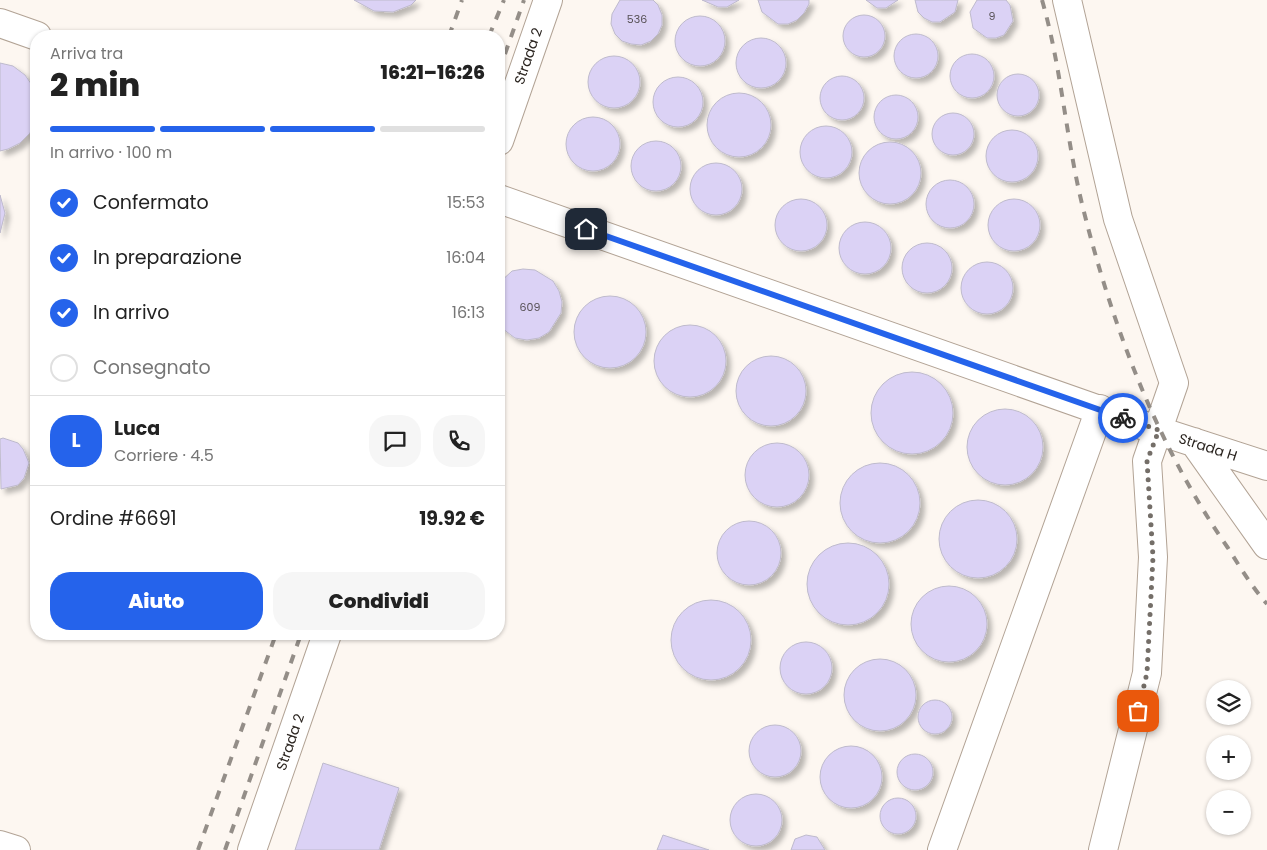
<!DOCTYPE html>
<html lang="it">
<meta charset="utf-8">
<style>
:root{--surface:#fff;--page:#f6f6f6;--text:#222;--muted:#767676;--line:#e0e0e0;--accent:#2563eb}
body{margin:0;font-family:Poppins,sans-serif;background:var(--page);color:var(--text);height:100vh;display:flex;flex-direction:column;font-size:19px;white-space:nowrap}
*{box-sizing:border-box;margin:0}
p{font-size:16px;color:var(--muted)}
.icon{flex:none;width:28px;height:28px;fill:none;stroke:currentColor;stroke-width:2;stroke-linecap:round;stroke-linejoin:round}
.map{position:relative;flex:1;overflow:hidden}
.sheet{position:absolute;left:30px;top:30px;width:475px;height:610px;display:flex;flex-direction:column;background:var(--surface);border-radius:20px;box-shadow:0 1px 4px #0004}
.sheet>*{flex:none}
.tools{position:absolute;left:1206px;top:680px;display:grid;gap:10px}
.tools a{display:grid;place-items:center;width:45px;height:45px;border-radius:50%;background:var(--surface);box-shadow:0 1px 4px #0004;font-size:25px}
.pin{position:absolute;display:grid;place-items:center;width:42px;height:42px;color:#fff;margin:-21px;border-radius:10px;box-shadow:0 2px 8px #0006}
.courier{position:absolute;display:grid;place-items:center;width:50px;height:50px;margin:-25px;border:4px solid #2563eb;border-radius:50%;background:#fff;color:#222;box-shadow:0 1px 6px #0007}
.summary em{font-style:normal;font-weight:800}
.summary div{display:flex;flex-direction:column-reverse}
.summary{display:flex;align-items:center;justify-content:space-between;height:85px;padding:0 20px}
h1{font-size:32px;font-weight:800;line-height:38px}
.bar{display:grid;grid-template-columns:repeat(4,1fr);gap:8px 5px;align-content:center;height:60px;padding:0 20px}
.bar i{height:6px;border-radius:4px;background:var(--line)}
.bar .current{background:var(--accent)}
.bar p{grid-column:span 4}
.line{display:flex;align-items:center;gap:12px;padding:0 20px;border-top:1px solid var(--line)}
.line div{flex:1}
.round{display:grid;place-items:center;flex:none;width:52px;height:52px;border-radius:20px;background:var(--page)}
ol{padding:0 20px;list-style:none}
li{display:flex;align-items:center;gap:15px;height:55px}
li p{margin-inline-start:auto}
li .icon{padding:5px;border-radius:50%;background:var(--accent);color:#fff;stroke-width:4}
li:last-child{color:var(--muted)}
li i{width:28px;height:28px;border:2px solid var(--line);border-radius:50%}
.action{display:flex;gap:10px;margin-top:auto;padding:10px 20px}
.action a{flex:1;height:58px;border-radius:20px;background:var(--accent);color:#fff;font-size:20px;font-weight:800;line-height:58px;text-align:center}
.action a+a{background:var(--page);color:var(--text)}
.map>svg:first-child{display:block}
.building{fill:#dbd2f5;stroke:#bebacc;filter:url(#shadow)}
.lines{fill:none;stroke-linecap:round;stroke-linejoin:round}
.minor-casing{stroke:#b2a395;stroke-width:30}
.minor{stroke:#fff;stroke-width:28}
.rail{stroke:#948e88;stroke-width:4;stroke-dasharray:9 9;stroke-linecap:butt}
.done{stroke:#746e68;stroke-width:5;stroke-dasharray:0 9}
.route{stroke:#2563eb;stroke-width:6}
.labels{text-anchor:middle;stroke-width:4;stroke-linejoin:round;paint-order:stroke}
.number-label{font-size:11px;fill:#565054}
.street-label{font-size:14px;fill:#2a241f;stroke:#fff}
</style>
<div class="map">
<svg width="1267" height="850" viewBox="0 0 1267 850">
<defs>
<filter id="shadow"><feDropShadow dx="4.5" dy="4.5" stdDeviation="2.5" flood-color="#0004"/></filter>
</defs>
<rect width="100%" height="100%" fill="#fdf7f1"/>
<!-- building -->
<path class="building" d="M354,0H416L411,5L393,12L374,11Z
M620,0H653L658,5L662,15V25L658,34L651,41L641,45L631,44L622,41L615,34L611,24L612,14Z
M702,0H739L727,7H718Z
M758,0H809V4L804,13L797,20L788,24H778L762,12Z
M866,0H898L886,8H877Z
M915,0H958L955,12L940,22H932L924,18L918,12Z
M977,0H1006L1010,5L1013,21L1004,35L996,38H987L973,28L970,12Z
M843 36a21 21 0 1 1 42 0a21 21 0 1 1-42 0Z
M675 41a25 25 0 1 1 50 0a25 25 0 1 1-50 0Z
M894 56a22 22 0 1 1 44 0a22 22 0 1 1-44 0Z
M736 63a25 25 0 1 1 50 0a25 25 0 1 1-50 0Z
M950 76a22 22 0 1 1 44 0a22 22 0 1 1-44 0Z
M588 82a26 26 0 1 1 52 0a26 26 0 1 1-52 0Z
M0,63L13,66L25,75L34,88L36,96V119L30,133L20,143L8,149L0,151Z
M997 95a21 21 0 1 1 42 0a21 21 0 1 1-42 0Z
M820 98a22 22 0 1 1 44 0a22 22 0 1 1-44 0Z
M653 102a25 25 0 1 1 50 0a25 25 0 1 1-50 0Z
M707 125a32 32 0 1 1 64 0a32 32 0 1 1-64 0Z
M874 117a22 22 0 1 1 44 0a22 22 0 1 1-44 0Z
M932 134a21 21 0 1 1 42 0a21 21 0 1 1-42 0Z
M566 144a27 27 0 1 1 54 0a27 27 0 1 1-54 0Z
M800 152a26 26 0 1 1 52 0a26 26 0 1 1-52 0Z
M986 156a26 26 0 1 1 52 0a26 26 0 1 1-52 0Z
M631 166a25 25 0 1 1 50 0a25 25 0 1 1-50 0Z
M859 173a31 31 0 1 1 62 0a31 31 0 1 1-62 0Z
M690 189a26 26 0 1 1 52 0a26 26 0 1 1-52 0Z
M926 204a24 24 0 1 1 48 0a24 24 0 1 1-48 0Z
M0,195L5,213L0,233Z
M988 225a26 26 0 1 1 52 0a26 26 0 1 1-52 0Z
M775 225a26 26 0 1 1 52 0a26 26 0 1 1-52 0Z
M839 248a26 26 0 1 1 52 0a26 26 0 1 1-52 0Z
M36,231V270L31,252Z
M902 268a25 25 0 1 1 50 0a25 25 0 1 1-50 0Z
M961 288a26 26 0 1 1 52 0a26 26 0 1 1-52 0Z
M523,269L535,270L553,281L559,291L562,302L561,313L549,332L539,338L527,340L515,338L499,326V283L512,271Z
M574 332a36 36 0 1 1 72 0a36 36 0 1 1-72 0Z
M654 361a36 36 0 1 1 72 0a36 36 0 1 1-72 0Z
M736 391a35 35 0 1 1 70 0a35 35 0 1 1-70 0Z
M871 413a41 41 0 1 1 82 0a41 41 0 1 1-82 0Z
M967 447a38 38 0 1 1 76 0a38 38 0 1 1-76 0Z
M3,438L18,443L23,449L29,463L24,478L18,485L1,489L0,439Z
M745 475a32 32 0 1 1 64 0a32 32 0 1 1-64 0Z
M840 503a40 40 0 1 1 80 0a40 40 0 1 1-80 0Z
M939 539a39 39 0 1 1 78 0a39 39 0 1 1-78 0Z
M717 553a32 32 0 1 1 64 0a32 32 0 1 1-64 0Z
M807 584a41 41 0 1 1 82 0a41 41 0 1 1-82 0Z
M911 624a38 38 0 1 1 76 0a38 38 0 1 1-76 0Z
M671 640a40 40 0 1 1 80 0a40 40 0 1 1-80 0Z
M780 668a26 26 0 1 1 52 0a26 26 0 1 1-52 0Z
M844 695a36 36 0 1 1 72 0a36 36 0 1 1-72 0Z
M918 717a17 17 0 1 1 34 0a17 17 0 1 1-34 0Z
M749 751a26 26 0 1 1 52 0a26 26 0 1 1-52 0Z
M820 777a31 31 0 1 1 62 0a31 31 0 1 1-62 0Z
M897 772a18 18 0 1 1 36 0a18 18 0 1 1-36 0Z
M323,763L399,788L379,850H295Z
M730 820a26 26 0 1 1 52 0a26 26 0 1 1-52 0Z
M880 816a18 18 0 1 1 36 0a18 18 0 1 1-36 0Z
M663,835L709,850H657Z
M806,835L817,837L825,850H791L795,839Z"/>
<g class="lines">
<!-- minor casing -->
<g class="minor-casing">
<path id="minor" d="M1067,0L1118,219L1174,383L1147,461L1153,557L1147,673L1103,850
M0,23L37,36
M499,141L548,0
M499,199L1159,431L1267,466
M1194,442L1267,545
M0,845L16,850
M252,850L327,634
M942,850L1100,409"/>
</g>
<!-- minor -->
<use href="#minor" class="minor"/>
<!-- rail -->
<path class="rail" d="M1042,0C1062,69 1066,142 1084,212C1114,331 1158,447 1228,548C1240,567 1252,587 1267,604
M449,36L462,0
M489,36L504,0
M499,71L524,0
M198,850L276,634
M225,850L301,634"/>
</g>
<g class="lines">
<!-- done -->
<path class="done" d="M1123,418L1159,430L1147,461L1153,557L1147,673L1138,711"/>
<!-- route -->
<path class="route" d="M586,229L1123,418"/>
</g>
<g class="labels">
<!-- number labels -->
<g class="number-label">
<text x="992" y="20">9</text>
<text x="637" y="23">536</text>
<text x="530" y="311">609</text>
</g>
<!-- street labels -->
<g class="street-label">
<text transform="translate(528 56) rotate(-71)" y="5">Strada 2</text>
<text transform="translate(1208 447) rotate(18)" y="5">Strada H</text>
<text transform="translate(290 742) rotate(-71)" y="5">Strada 2</text>
</g>
</g>
</svg>
<div class="tools">
<a><svg class="icon" aria-label="layers" viewBox="0 0 24 24"><path d="M12 4l9 5-9 5-9-5zM3 14l9 5 9-5"/></svg></a>
<a>+</a>
<a>−</a>
</div>
<div class="pin" style="left:1138px;top:711px;background:#ea580c"><svg class="icon" aria-label="bag" viewBox="0 0 24 24"><path d="M5 8h14l-1 12H6zM9 8a3 3 0 0 1 6 0"/></svg></div>
<div class="pin" style="left:586px;top:229px;background:#1f2937"><svg class="icon" aria-label="home" viewBox="0 0 24 24"><path d="M3 11l9-7 9 7M6 9v11h12V9"/></svg></div>
<div class="courier" style="left:1123px;top:418px"><svg class="icon" aria-label="bike" viewBox="0 0 24 24"><circle cx="6" cy="16" r="4"/><circle cx="18" cy="16" r="4"/><path d="M6 16l4-8h5l3 8M10 8l3 8H6M13 5h3"/></svg></div>
<section class="sheet">
<div class="summary"><div><h1>2 min</h1><p>Arriva tra</p></div><em>16:21–16:26</em></div>
<div class="bar"><i class="current"></i><i class="current"></i><i class="current"></i><i></i><p>In arrivo · 100 m</p></div>
<ol>
<li><svg class="icon" aria-label="check" viewBox="0 0 24 24"><path d="M5 12l5 5 9-10"/></svg>Confermato<p>15:53</p></li>
<li><svg class="icon" aria-label="check" viewBox="0 0 24 24"><path d="M5 12l5 5 9-10"/></svg>In preparazione<p>16:04</p></li>
<li><svg class="icon" aria-label="check" viewBox="0 0 24 24"><path d="M5 12l5 5 9-10"/></svg>In arrivo<p>16:13</p></li>
<li><i></i>Consegnato</li>
</ol>
<div class="line" style="height:90px"><b class="round" style="background:var(--accent);color:#fff">L</b><div><b>Luca</b><p>Corriere · 4.5</p></div><a class="round"><svg class="icon" aria-label="chat" viewBox="0 0 24 24"><path d="M4 5h16v11H9l-5 4z"/></svg></a><a class="round"><svg class="icon" aria-label="phone" viewBox="0 0 24 24"><path d="M5 4h4l2 5-3 2q2 4 5 5l2-3 5 2v4C11 20 4 13 5 4z"/></svg></a></div>
<div class="line" style="height:65px"><div>Ordine #6691</div><b>19.92 €</b></div>
<div class="action"><a>Aiuto</a><a>Condividi</a></div>
</section>
</div>
